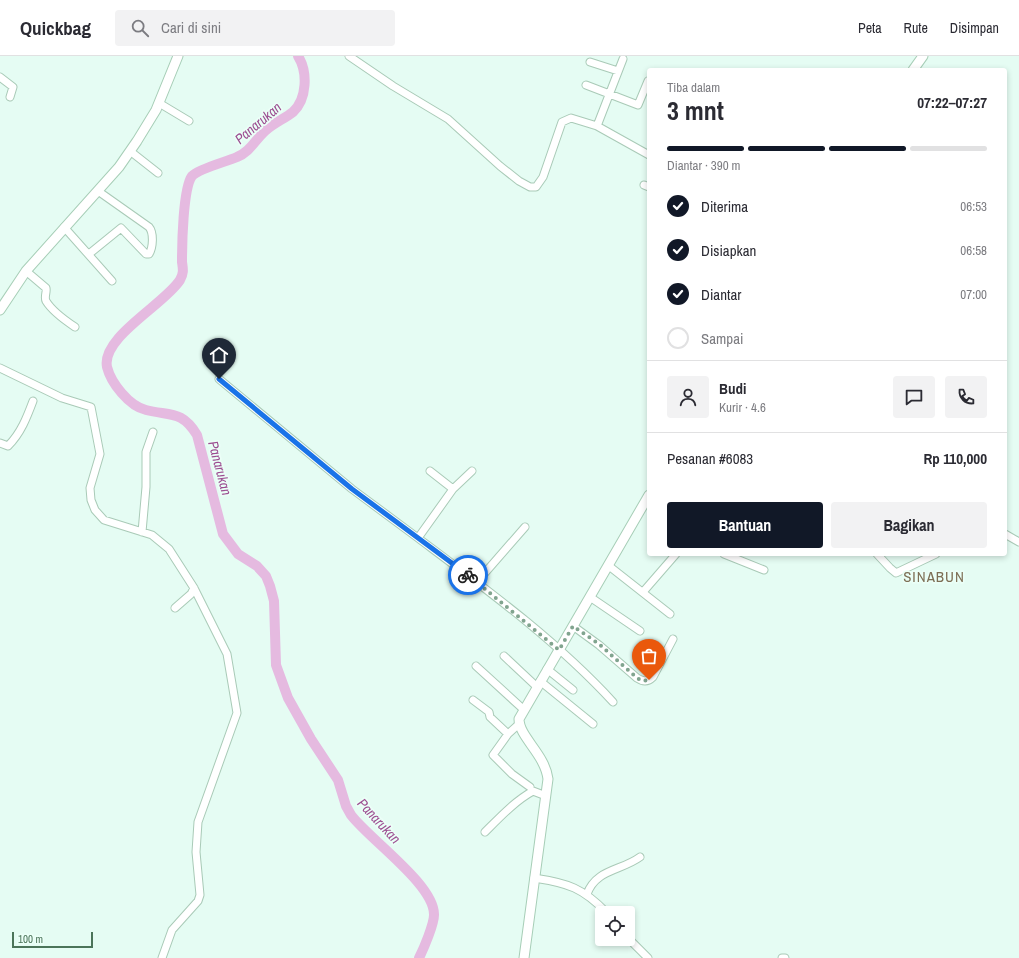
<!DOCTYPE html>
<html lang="id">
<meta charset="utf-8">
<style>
:root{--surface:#fff;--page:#f2f2f3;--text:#2b2b33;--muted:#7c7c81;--line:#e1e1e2;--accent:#111827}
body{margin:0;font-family:"Archivo Narrow",sans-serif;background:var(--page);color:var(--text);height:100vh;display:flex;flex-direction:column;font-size:15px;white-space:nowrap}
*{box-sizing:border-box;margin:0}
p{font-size:13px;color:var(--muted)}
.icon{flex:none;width:22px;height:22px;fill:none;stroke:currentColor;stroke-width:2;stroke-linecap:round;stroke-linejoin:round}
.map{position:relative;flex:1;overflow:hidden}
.side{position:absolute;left:647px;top:12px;width:360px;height:488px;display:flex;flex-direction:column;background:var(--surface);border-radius:4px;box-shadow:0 2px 6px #0003}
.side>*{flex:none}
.buttons{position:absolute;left:595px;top:850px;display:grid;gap:8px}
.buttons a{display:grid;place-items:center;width:40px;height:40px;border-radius:4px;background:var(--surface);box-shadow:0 2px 6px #0003;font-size:20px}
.scale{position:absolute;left:12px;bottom:10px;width:81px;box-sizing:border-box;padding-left:4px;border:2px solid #4b7459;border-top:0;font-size:11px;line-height:14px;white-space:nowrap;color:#4b7459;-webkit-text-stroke:3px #ebfff7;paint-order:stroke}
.pin{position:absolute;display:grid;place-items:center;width:34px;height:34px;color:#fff;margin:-41px -17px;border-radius:50% 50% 50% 0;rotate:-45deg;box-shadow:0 0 4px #0007}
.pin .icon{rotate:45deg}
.courier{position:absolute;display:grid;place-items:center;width:40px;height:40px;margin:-20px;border:3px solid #1a73e8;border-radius:50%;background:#fff;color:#222;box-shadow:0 1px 5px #0007}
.summary em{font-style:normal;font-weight:700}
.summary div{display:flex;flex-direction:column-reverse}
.summary{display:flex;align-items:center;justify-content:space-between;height:68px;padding:0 20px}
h1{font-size:26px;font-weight:700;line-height:30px}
.bar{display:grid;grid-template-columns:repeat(4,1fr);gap:6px 4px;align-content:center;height:48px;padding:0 20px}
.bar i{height:5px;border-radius:3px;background:var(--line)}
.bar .selected{background:var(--accent)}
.bar p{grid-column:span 4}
.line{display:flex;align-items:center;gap:10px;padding:0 20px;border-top:1px solid var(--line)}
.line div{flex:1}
.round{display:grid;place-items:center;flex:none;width:42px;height:42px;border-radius:4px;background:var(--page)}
ol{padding:0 20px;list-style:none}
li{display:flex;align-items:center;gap:12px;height:44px}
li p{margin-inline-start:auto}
li .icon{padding:4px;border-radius:50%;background:var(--accent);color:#fff;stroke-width:4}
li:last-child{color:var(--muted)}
li i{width:22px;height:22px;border:2px solid var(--line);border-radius:50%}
.action{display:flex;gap:8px;margin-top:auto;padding:8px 20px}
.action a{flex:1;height:46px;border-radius:4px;background:var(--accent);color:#fff;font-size:16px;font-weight:700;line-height:46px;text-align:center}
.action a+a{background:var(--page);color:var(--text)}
header{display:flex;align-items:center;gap:24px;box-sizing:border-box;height:56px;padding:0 20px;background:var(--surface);border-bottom:1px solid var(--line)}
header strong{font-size:19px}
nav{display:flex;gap:22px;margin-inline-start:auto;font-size:14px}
.search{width:280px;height:36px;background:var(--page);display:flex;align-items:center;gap:10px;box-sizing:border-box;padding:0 14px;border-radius:4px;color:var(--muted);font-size:15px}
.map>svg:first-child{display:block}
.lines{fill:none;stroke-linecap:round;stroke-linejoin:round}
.river{stroke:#e5bae0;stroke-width:10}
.street-casing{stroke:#a9cab7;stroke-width:9}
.secondary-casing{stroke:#a7ceb7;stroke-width:11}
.street{stroke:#fff;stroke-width:7}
.secondary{stroke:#fff;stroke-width:9}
.done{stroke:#81a48f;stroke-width:4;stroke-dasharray:0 7.2}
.route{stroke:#1a73e8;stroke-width:5}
.labels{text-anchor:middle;stroke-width:3.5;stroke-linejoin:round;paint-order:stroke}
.water-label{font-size:14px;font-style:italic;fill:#9c4e91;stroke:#ebfff7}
.quarter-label{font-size:15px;letter-spacing:1px;fill:#7d6f55;stroke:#ebfff7}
</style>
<header>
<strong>Quickbag</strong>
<div class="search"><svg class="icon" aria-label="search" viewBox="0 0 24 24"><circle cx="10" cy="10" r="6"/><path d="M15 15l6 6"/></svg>Cari di sini</div>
<nav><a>Peta</a><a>Rute</a><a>Disimpan</a></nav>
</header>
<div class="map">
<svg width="1019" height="902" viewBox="0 0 1019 902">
<rect width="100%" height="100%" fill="#e5fcf3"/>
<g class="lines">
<!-- river -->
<path class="river" d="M298,0C308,16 307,43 293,56C284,63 274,67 265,75C255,84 250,96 237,101C226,106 200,112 192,120C183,132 182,189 182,206C183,213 184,217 180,224C165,248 101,281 107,311C111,327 129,350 146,354C170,360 182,354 197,379L223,478L238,498L257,510L266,520L270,530L274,545L276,609L288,642L311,683L338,724L346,750L351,759C369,783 435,829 434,859C434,868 424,892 419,902"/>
<!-- street casing -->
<g class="street-casing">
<path id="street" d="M349,0L393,30L448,63L500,110L519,125L530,131H536L543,121L562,66L571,62L597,70L649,99
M590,6L618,15
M0,21L13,31L10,41
M586,29L638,49L648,25
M159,47L189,65
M597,70L623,3
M130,95L158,117
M644,129L649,131
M64,171L112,225
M89,198L121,172L146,198H149C153,192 154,177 149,171L98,135
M26,215L46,232C47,236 44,241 46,245C52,255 66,265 75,271
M0,312L62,342L91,351L100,398L90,432L91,444L95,454L104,464L152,479L169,493L194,532L227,598L237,657L198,766L196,796L200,839L198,845L172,874L162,902
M219,323L352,433L418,482
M0,387L8,390C21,377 27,361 33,345
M430,415L453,433
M472,415L453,433L418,482C486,533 556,584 613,646
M142,476L146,431V396L153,376
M1005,478L1019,486
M724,498L764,514
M877,498L890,512L896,517L936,498
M609,510L670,558
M477,526L525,471
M643,536L676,498
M590,541L640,575
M175,552L191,538L194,532
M573,570L599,589L637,622C643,626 648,626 653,621L673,583
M504,600L536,630
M476,610L523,653
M547,613L573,634
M540,625L593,668
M473,644L489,656L490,661L508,678
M519,668L508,678L493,699L512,718L530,731
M485,776C500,761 515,745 533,735L546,740
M534,822C568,827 583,832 607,857
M587,838C596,813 621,815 640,801
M628,882L648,902
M782,902H785"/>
</g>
<!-- secondary casing -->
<g class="secondary-casing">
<path id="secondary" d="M913,14L923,0
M0,254L26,215L119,111L137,85L156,54L178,0
M524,902L548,723C545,698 519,681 519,663L649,439"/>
</g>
<!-- street -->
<use href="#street" class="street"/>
<!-- secondary -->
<use href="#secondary" class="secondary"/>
</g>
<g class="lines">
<!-- done -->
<path class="done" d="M468,519L559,594L573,570L599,588L637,622L642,625L649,624"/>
<!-- route -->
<path class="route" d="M219,323L352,433L468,519"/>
</g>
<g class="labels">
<!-- water labels -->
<g class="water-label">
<text transform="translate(258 67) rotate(-40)" y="5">Panarukan</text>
<text transform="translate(220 412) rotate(75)" y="5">Panarukan</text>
<text transform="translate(379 765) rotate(47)" y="5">Panarukan</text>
</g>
<!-- quarter labels -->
<g class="quarter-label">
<text x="934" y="526">SINABUN</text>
</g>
</g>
</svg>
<div class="buttons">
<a><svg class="icon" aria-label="locate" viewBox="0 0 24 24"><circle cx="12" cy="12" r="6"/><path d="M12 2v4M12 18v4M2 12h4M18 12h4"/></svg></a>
</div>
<div class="scale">100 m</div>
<div class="pin" style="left:649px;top:624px;background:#ea580c"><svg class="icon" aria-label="bag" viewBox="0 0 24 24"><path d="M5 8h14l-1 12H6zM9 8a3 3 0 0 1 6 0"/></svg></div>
<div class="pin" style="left:219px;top:323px;background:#1f2937"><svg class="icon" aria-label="home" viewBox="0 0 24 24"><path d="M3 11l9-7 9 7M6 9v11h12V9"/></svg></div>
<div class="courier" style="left:468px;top:519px"><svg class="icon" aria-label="bike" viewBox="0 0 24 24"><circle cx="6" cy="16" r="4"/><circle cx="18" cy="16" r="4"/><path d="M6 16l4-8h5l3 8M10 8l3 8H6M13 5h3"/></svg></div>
<section class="side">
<div class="summary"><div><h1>3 mnt</h1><p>Tiba dalam</p></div><em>07:22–07:27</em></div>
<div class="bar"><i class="selected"></i><i class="selected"></i><i class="selected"></i><i></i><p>Diantar · 390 m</p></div>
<ol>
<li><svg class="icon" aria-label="check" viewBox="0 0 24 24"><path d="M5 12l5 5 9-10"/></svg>Diterima<p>06:53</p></li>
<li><svg class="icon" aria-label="check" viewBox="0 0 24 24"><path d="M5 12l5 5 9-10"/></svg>Disiapkan<p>06:58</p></li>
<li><svg class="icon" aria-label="check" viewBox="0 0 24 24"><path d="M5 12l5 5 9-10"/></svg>Diantar<p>07:00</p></li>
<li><i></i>Sampai</li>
</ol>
<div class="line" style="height:72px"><a class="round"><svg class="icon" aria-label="person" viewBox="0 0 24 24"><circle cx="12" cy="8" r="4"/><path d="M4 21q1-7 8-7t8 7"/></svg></a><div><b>Budi</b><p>Kurir · 4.6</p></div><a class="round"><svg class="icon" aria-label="chat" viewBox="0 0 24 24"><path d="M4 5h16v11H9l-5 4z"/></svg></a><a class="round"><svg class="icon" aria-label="phone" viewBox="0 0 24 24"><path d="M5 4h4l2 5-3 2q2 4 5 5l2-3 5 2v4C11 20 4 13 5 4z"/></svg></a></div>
<div class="line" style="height:52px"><div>Pesanan #6083</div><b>Rp 110,000</b></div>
<div class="action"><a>Bantuan</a><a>Bagikan</a></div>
</section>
</div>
